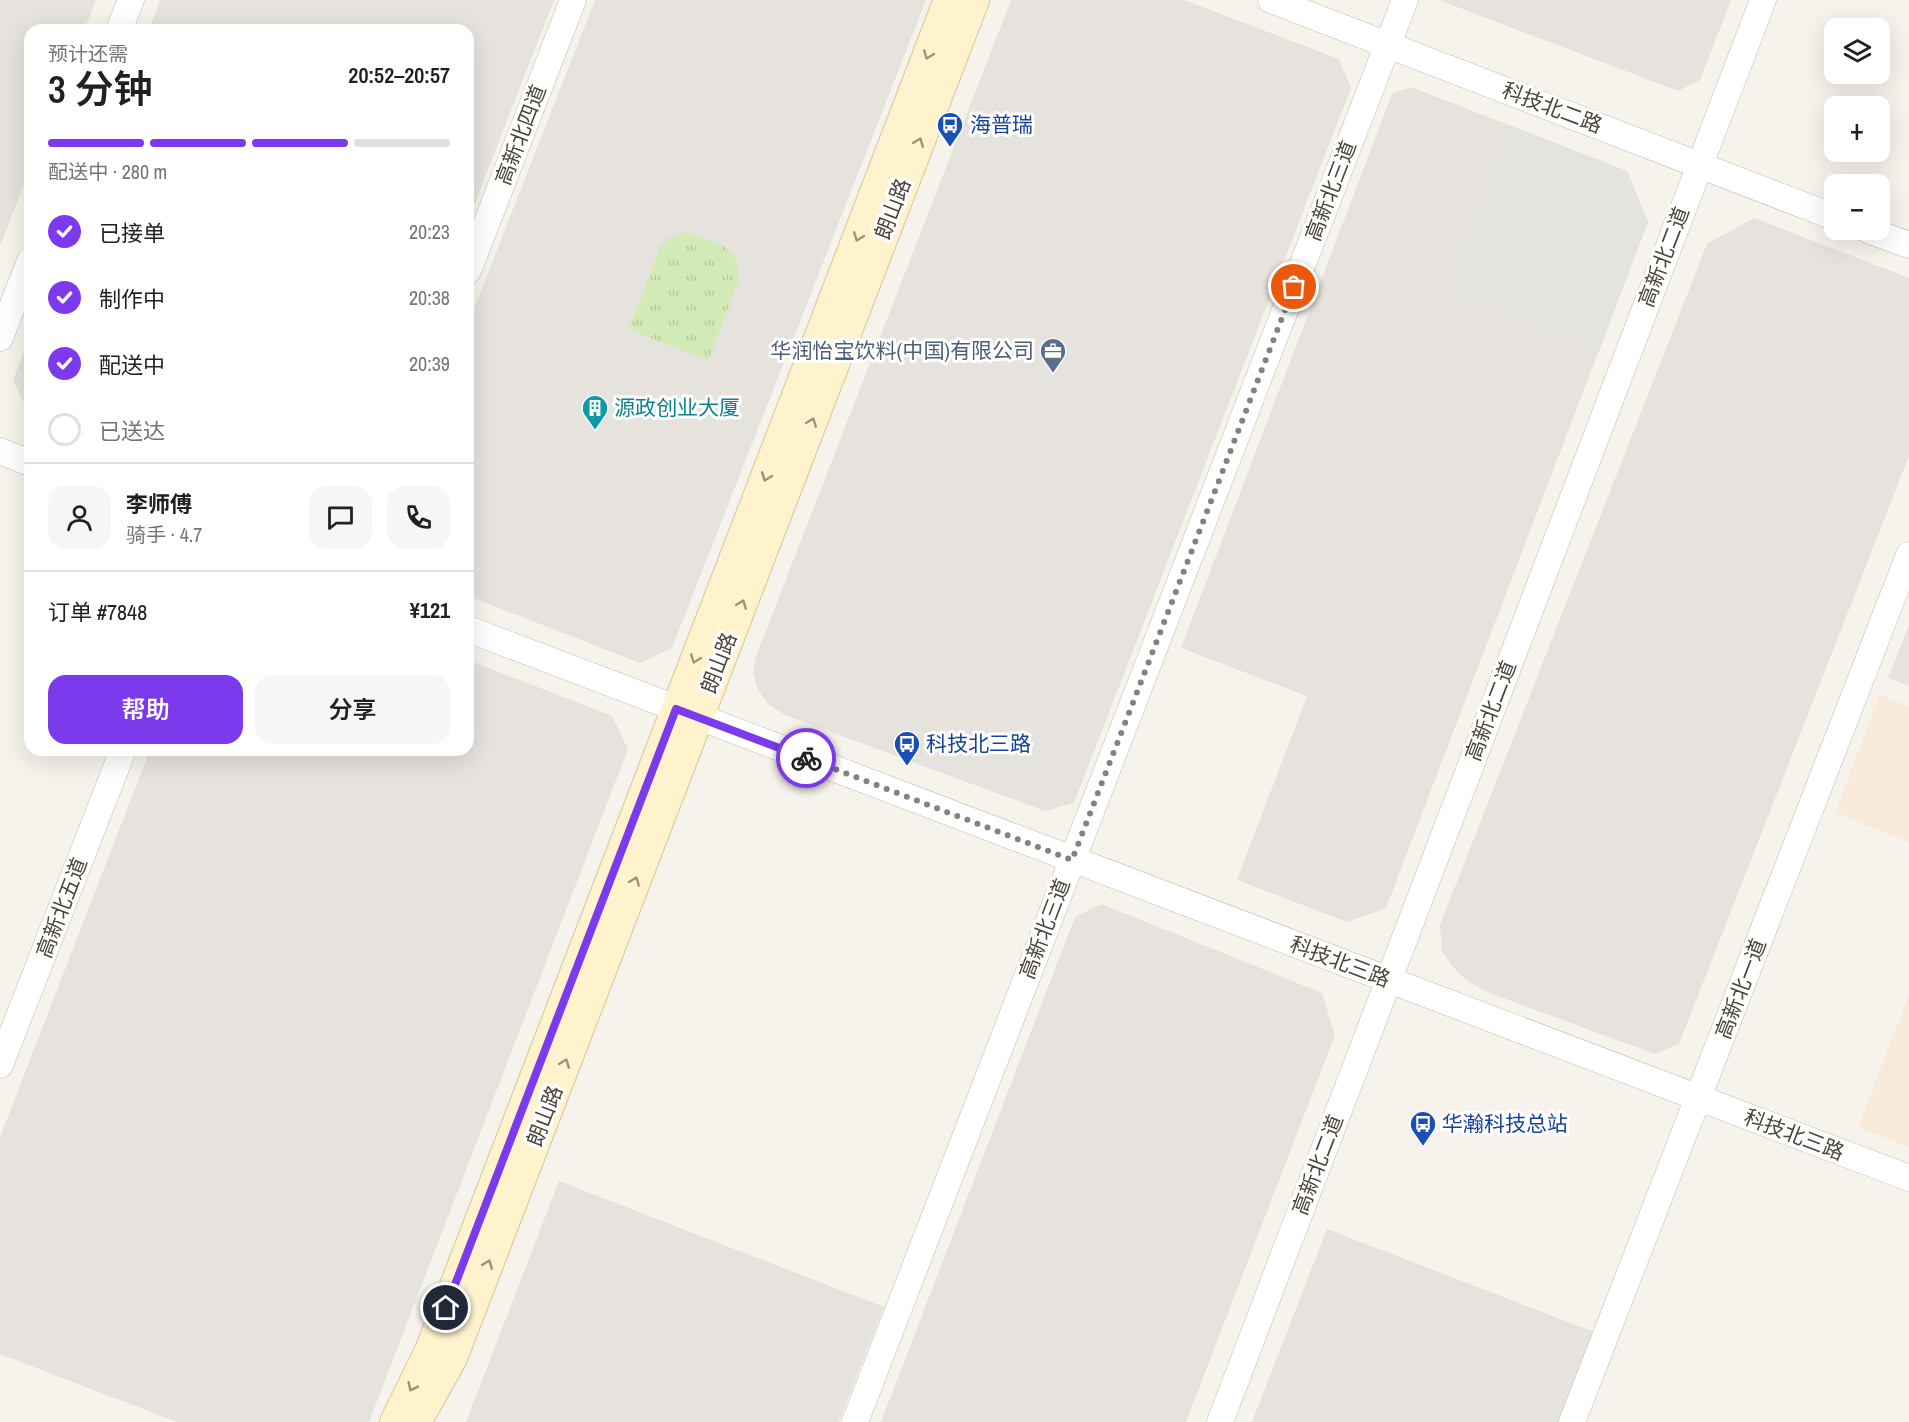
<!DOCTYPE html>
<html lang="zh">
<meta charset="utf-8">
<style>
:root{--surface:#fff;--page:#f6f6f6;--text:#202124;--muted:#757577;--line:#e0e0e0;--accent:#7c3aed}
body{margin:0;font-family:"Archivo Narrow","Noto Sans SC",sans-serif;background:var(--page);color:var(--text);height:100vh;display:flex;flex-direction:column;font-size:22px;white-space:nowrap}
*{box-sizing:border-box;margin:0}
p{font-size:20px;color:var(--muted)}
.icon{flex:none;width:33px;height:33px;fill:none;stroke:currentColor;stroke-width:2;stroke-linecap:round;stroke-linejoin:round}
.map{position:relative;flex:1;overflow:hidden}
.sheet{position:absolute;left:24px;top:24px;width:450px;height:732px;display:flex;flex-direction:column;background:var(--surface);border-radius:18px;box-shadow:0 6px 24px #0002}
.sheet>*{flex:none}
.fabs{position:absolute;left:1824px;top:18px;display:grid;gap:12px}
.fabs a{display:grid;place-items:center;width:66px;height:66px;border-radius:12px;background:var(--surface);box-shadow:0 6px 24px #0002;font-size:30px}
.pin{position:absolute;display:grid;place-items:center;width:51px;height:51px;color:#fff;margin:-26px;border:3px solid #fff;border-radius:50%;box-shadow:0 2px 6px #0007}
.courier{position:absolute;display:grid;place-items:center;width:60px;height:60px;margin:-30px;border:4px solid #7c3aed;border-radius:50%;background:#fff;color:#222;box-shadow:0 2px 8px #0007}
.head em{font-style:normal;font-weight:600}
.head div{display:flex;flex-direction:column-reverse}
.head{display:flex;align-items:center;justify-content:space-between;height:102px;padding:0 24px}
h1{font-size:39px;font-weight:600;line-height:45px}
.bar{display:grid;grid-template-columns:repeat(4,1fr);gap:9px 6px;align-content:center;height:72px;padding:0 24px}
.bar i{height:8px;border-radius:4px;background:var(--line)}
.bar .selected{background:var(--accent)}
.bar p{grid-column:span 4}
.line{display:flex;align-items:center;gap:15px;padding:0 24px;border-top:2px solid var(--line)}
.line div{flex:1}
.round{display:grid;place-items:center;flex:none;width:63px;height:63px;border-radius:18px;background:var(--page)}
ol{padding:0 24px;list-style:none}
li{display:flex;align-items:center;gap:18px;height:66px}
li p{margin-inline-start:auto}
li .icon{padding:6px;border-radius:50%;background:var(--accent);color:#fff;stroke-width:4}
li:last-child{color:var(--muted)}
li i{width:33px;height:33px;border:3px solid var(--line);border-radius:50%}
.button{display:flex;gap:12px;margin-top:auto;padding:12px 24px}
.button a{flex:1;height:69px;border-radius:18px;background:var(--accent);color:#fff;font-size:24px;font-weight:600;line-height:69px;text-align:center}
.button a+a{background:var(--page);color:var(--text)}
.map>svg:first-child{display:block}
.commercial{fill:#f7ead8}
.industrial{fill:#e6e2dd}
.grass{fill:url(#grass-tufts)}
.parking{fill:#e5e3e0}
.lines{fill:none;stroke-linecap:round;stroke-linejoin:round}
.tertiary-casing{stroke:#c2bbae;stroke-width:27}
.secondary-casing{stroke:#d6c79b;stroke-width:32}
.tertiary{stroke:#fff;stroke-width:26}
.secondary{stroke:#fff3cd;stroke-width:30}
.oneway{stroke:#9c937c}
.done{stroke:#878178;stroke-width:6;stroke-dasharray:0 10.8}
.route{stroke:#7c3aed;stroke-width:8}
.labels{text-anchor:middle;stroke-width:6;stroke-linejoin:round;paint-order:stroke}
.street-label{font-size:21px;fill:#4b4439;stroke:#fff}
.transit-label{font-size:21px;fill:#164399;stroke:#fff;text-anchor:start}
.service-label{font-size:21px;fill:#4e5e75;stroke:#fff;text-anchor:end}
.culture-label{font-size:21px;fill:#0d838f;stroke:#fff;text-anchor:start}
</style>
<div class="map">
<svg width="1909" height="1422" viewBox="0 0 1909 1422">
<defs>
<pattern id="grass-tufts" width="24" height="20" patternUnits="userSpaceOnUse" patternTransform="scale(1.5)"><rect width="24" height="20" fill="#d2eab5"/><path d="M3 7l-1-3M5 7V3M7 7l1-3M15 17l-1-3M17 17v-4M19 17l1-3" fill="none" stroke="#b6ca9c"/></pattern>
</defs>
<rect width="100%" height="100%" fill="#f6f3ec"/>
<!-- commercial -->
<path class="commercial" d="M1880,695L1909,706V842L1835,813Z
M1909,995V1147L1858,1127Z"/>
<!-- industrial -->
<path class="industrial" d="M0,0H96L84,30H30V169L0,246Z
M160,0H554L468,221V30H149Z
M595,0H926L672,648L640,663L468,596V324Z
M1011,0H1184L1339,59L1351,88L1074,803L1045,811L785,715L768,704L758,690L753,672L755,659Z
M1439,0H1731L1700,80L1678,91Z
M1411,87L1627,171L1648,222L1386,908L1347,922L1237,880L1307,696L1181,648L1392,94Z
M1754,218L1909,278V456L1679,1044L1655,1054L1484,991L1465,979L1452,966L1442,951L1440,925L1707,244Z
M30,336V416L13,380Z
M1909,625V686L1888,678Z
M468,660L612,716L628,749L369,1422H177L0,1354V1137L150,750H468Z
M1101,904L1322,993L1335,1035L1186,1422H881L1075,917Z
M559,1181L884,1307L839,1422H466Z
M1327,1229L1594,1332L1560,1422H1252Z"/>
<!-- grass -->
<path class="grass" d="M685,232C712,242 744,245 738,282L708,361L629,329L660,248L667,239Z"/>
<!-- parking -->
<path class="parking" d="M1509,125L1627,171L1648,222L1599,351L1445,292Z"/>
<g class="lines">
<!-- tertiary casing -->
<g class="tertiary-casing">
<path id="tertiary" d="M1271,0L1834,217
M119,30L131,0
M1868,230L1909,245
M468,271L573,0
M0,338L30,261
M0,451L30,463
M468,629L1909,1178
M0,1065L123,750
M855,1422L1405,0
M1220,1422L1763,0
M1572,1422L1909,555"/>
</g>
<!-- secondary casing -->
<g class="secondary-casing">
<path id="secondary" d="M395,1422L430,1351L949,0
M416,1422L452,1358L974,0"/>
</g>
<!-- tertiary -->
<use href="#tertiary" class="tertiary"/>
<!-- secondary -->
<use href="#secondary" class="secondary"/>
</g>
<!-- one-way arrows -->
<defs><path id="oneway-chevron" d="M-2-3.5L2.5 0L-2 3.5" fill="none" stroke-width="1.6" stroke-linecap="round" stroke-linejoin="round" transform="scale(1.5)"/></defs>
<g class="oneway">
<use href="#oneway-chevron" transform="translate(928 55) rotate(111)"/>
<use href="#oneway-chevron" transform="translate(919 142) rotate(-69)"/>
<use href="#oneway-chevron" transform="translate(858 237) rotate(111)"/>
<use href="#oneway-chevron" transform="translate(812 422) rotate(-69)"/>
<use href="#oneway-chevron" transform="translate(766 477) rotate(111)"/>
<use href="#oneway-chevron" transform="translate(742 604) rotate(-69)"/>
<use href="#oneway-chevron" transform="translate(695 659) rotate(111)"/>
<use href="#oneway-chevron" transform="translate(635 881) rotate(-69)"/>
<use href="#oneway-chevron" transform="translate(565 1063) rotate(-69)"/>
<use href="#oneway-chevron" transform="translate(488 1264) rotate(-69)"/>
<use href="#oneway-chevron" transform="translate(412 1387) rotate(116)"/>
</g>
<g class="lines">
<!-- done -->
<path class="done" d="M806,758L1072,860L1294,287"/>
<!-- route -->
<path class="route" d="M446,1308L676,709L806,758"/>
</g>
<!-- icons -->
<defs>
<g id="bus-pin" transform="scale(1.35)"><path d="M0 17L-7.5 6A9.5 9.5 0 1 1 7.5 6Z" fill="#1a4fb4" stroke="#fff"/><path d="M-5-6H5V4H4V6H2V4H-2V6H-4V4H-5ZM-3.5-4V0h7V-4ZM-3.5 1.2v1.5H-2V1.2ZM2 1.2v1.5H3.5V1.2Z" fill="#fff"/></g>
<g id="office-pin" transform="scale(1.35)"><path d="M0 17L-7.5 6A9.5 9.5 0 1 1 7.5 6Z" fill="#5c6f8a" stroke="#fff"/><path d="M-6-3h4V-5.5h4V-3h4V5H-6ZM-1-4.5V-3h2v-1.5ZM-6 0V1H6V0Z" fill="#fff"/></g>
<g id="building-pin" transform="scale(1.35)"><path d="M0 17L-7.5 6A9.5 9.5 0 1 1 7.5 6Z" fill="#0f9aa8" stroke="#fff"/><path d="M-4-6H4V6H1V3H-1V6H-4ZM-2.5-4.3h1.7v1.8h-1.7ZM.8-4.3h1.7v1.8H.8ZM-2.5-1h1.7V.8h-1.7ZM.8-1h1.7V.8H.8Z" fill="#fff"/></g>
</defs>
<g fill-rule="evenodd">
<use href="#bus-pin" x="950" y="125"/>
<use href="#office-pin" x="1053" y="351"/>
<use href="#building-pin" x="595" y="408"/>
<use href="#bus-pin" x="907" y="744"/>
<use href="#bus-pin" x="1423" y="1124"/>
</g>
<g class="labels">
<!-- street labels -->
<g class="street-label">
<text transform="translate(1552 108) rotate(21)" y="7">科技北二路</text>
<text transform="translate(521 135) rotate(-69)" y="7">高新北四道</text>
<text transform="translate(1331 191) rotate(-69)" y="7">高新北三道</text>
<text transform="translate(893 209) rotate(-69)" y="7">朗山路</text>
<text transform="translate(1664 257) rotate(-69)" y="7">高新北二道</text>
<text transform="translate(719 663) rotate(-69)" y="7">朗山路</text>
<text transform="translate(1491 711) rotate(-69)" y="7">高新北二道</text>
<text transform="translate(62 908) rotate(-69)" y="7">高新北五道</text>
<text transform="translate(1045 929) rotate(-69)" y="7">高新北三道</text>
<text transform="translate(1340 962) rotate(21)" y="7">科技北三路</text>
<text transform="translate(1741 989) rotate(-69)" y="7">高新北一道</text>
<text transform="translate(545 1116) rotate(-69)" y="7">朗山路</text>
<text transform="translate(1794 1135) rotate(21)" y="7">科技北三路</text>
<text transform="translate(1318 1165) rotate(-69)" y="7">高新北二道</text>
</g>
<!-- transit labels -->
<g class="transit-label">
<text x="970" y="132">海普瑞</text>
<text x="926" y="751">科技北三路</text>
<text x="1442" y="1131">华瀚科技总站</text>
</g>
<!-- service labels -->
<g class="service-label">
<text x="1034" y="358">华润怡宝饮料(中国)有限公司</text>
</g>
<!-- culture labels -->
<g class="culture-label">
<text x="614" y="415">源政创业大厦</text>
</g>
</g>
</svg>
<div class="fabs">
<a><svg class="icon" aria-label="layers" viewBox="0 0 24 24"><path d="M12 4l9 5-9 5-9-5zM3 14l9 5 9-5"/></svg></a>
<a>+</a>
<a>−</a>
</div>
<div class="pin" style="left:1294px;top:287px;background:#ea580c"><svg class="icon" aria-label="bag" viewBox="0 0 24 24"><path d="M5 8h14l-1 12H6zM9 8a3 3 0 0 1 6 0"/></svg></div>
<div class="pin" style="left:446px;top:1308px;background:#1f2937"><svg class="icon" aria-label="home" viewBox="0 0 24 24"><path d="M3 11l9-7 9 7M6 9v11h12V9"/></svg></div>
<div class="courier" style="left:806px;top:758px"><svg class="icon" aria-label="bike" viewBox="0 0 24 24"><circle cx="6" cy="16" r="4"/><circle cx="18" cy="16" r="4"/><path d="M6 16l4-8h5l3 8M10 8l3 8H6M13 5h3"/></svg></div>
<section class="sheet">
<div class="head"><div><h1>3 分钟</h1><p>预计还需</p></div><em>20:52–20:57</em></div>
<div class="bar"><i class="selected"></i><i class="selected"></i><i class="selected"></i><i></i><p>配送中 · 280 m</p></div>
<ol>
<li><svg class="icon" aria-label="check" viewBox="0 0 24 24"><path d="M5 12l5 5 9-10"/></svg>已接单<p>20:23</p></li>
<li><svg class="icon" aria-label="check" viewBox="0 0 24 24"><path d="M5 12l5 5 9-10"/></svg>制作中<p>20:38</p></li>
<li><svg class="icon" aria-label="check" viewBox="0 0 24 24"><path d="M5 12l5 5 9-10"/></svg>配送中<p>20:39</p></li>
<li><i></i>已送达</li>
</ol>
<div class="line" style="height:108px"><a class="round"><svg class="icon" aria-label="person" viewBox="0 0 24 24"><circle cx="12" cy="8" r="4"/><path d="M4 21q1-7 8-7t8 7"/></svg></a><div><b>李师傅</b><p>骑手 · 4.7</p></div><a class="round"><svg class="icon" aria-label="chat" viewBox="0 0 24 24"><path d="M4 5h16v11H9l-5 4z"/></svg></a><a class="round"><svg class="icon" aria-label="phone" viewBox="0 0 24 24"><path d="M5 4h4l2 5-3 2q2 4 5 5l2-3 5 2v4C11 20 4 13 5 4z"/></svg></a></div>
<div class="line" style="height:78px"><div>订单 #7848</div><b>¥121</b></div>
<div class="button"><a>帮助</a><a>分享</a></div>
</section>
</div>
